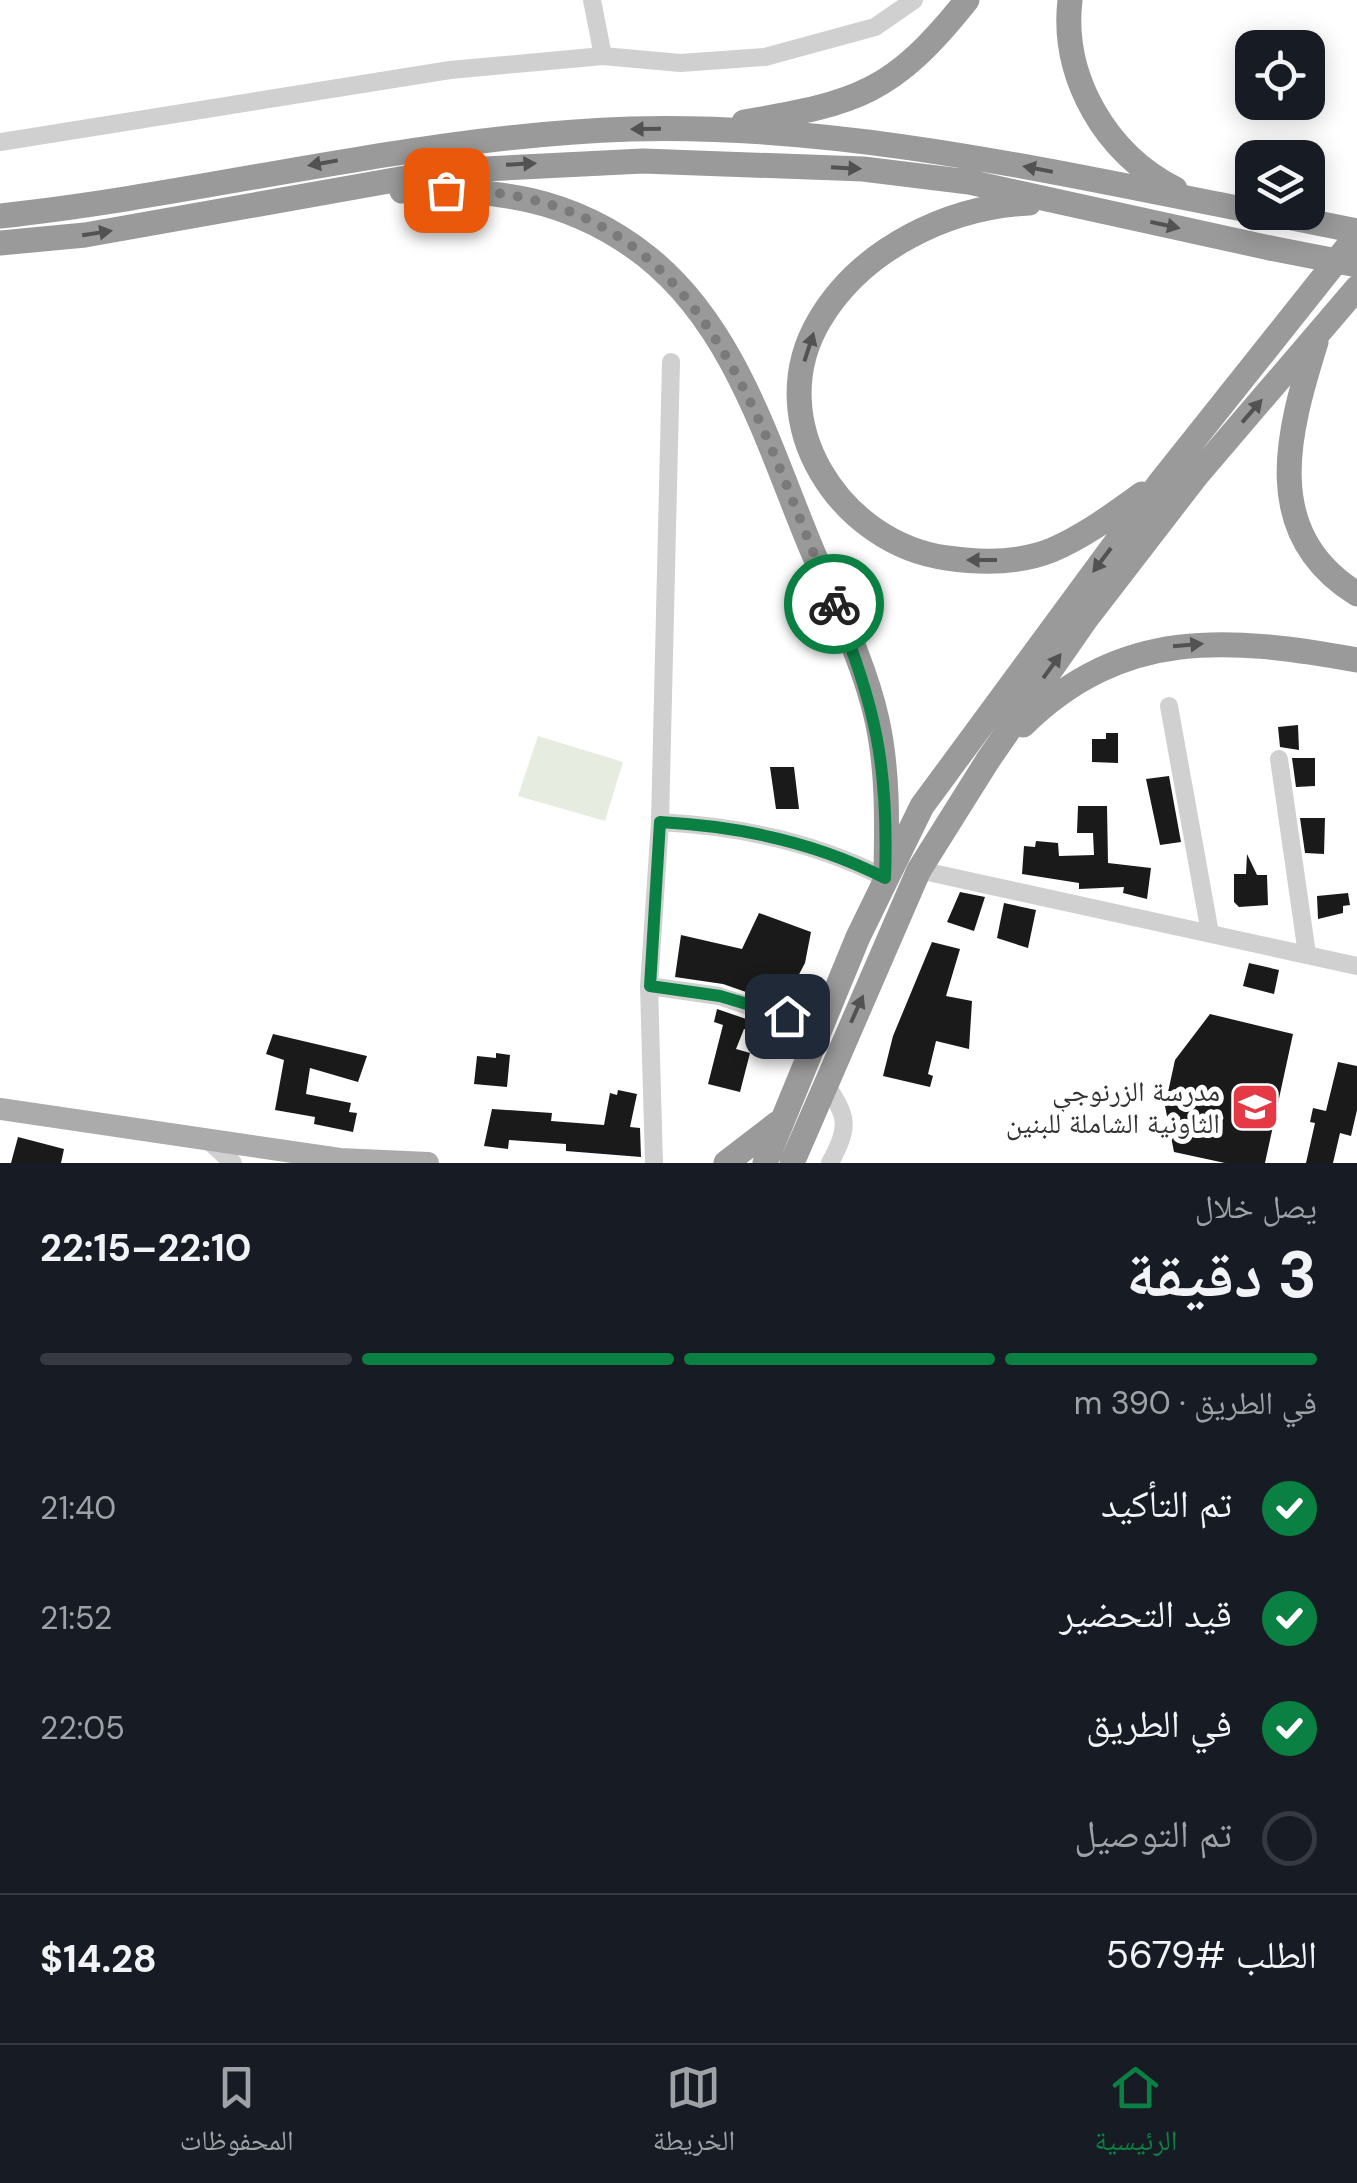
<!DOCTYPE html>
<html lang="ar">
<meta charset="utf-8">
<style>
:root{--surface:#171b24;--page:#20242c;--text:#f1f3f6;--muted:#9ea1a6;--line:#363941;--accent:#0b8043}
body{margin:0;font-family:"DM Sans","Noto Naskh Arabic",sans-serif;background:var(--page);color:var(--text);direction:rtl;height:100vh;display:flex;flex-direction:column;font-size:38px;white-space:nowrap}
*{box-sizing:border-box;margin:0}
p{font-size:32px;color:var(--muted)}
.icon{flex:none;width:55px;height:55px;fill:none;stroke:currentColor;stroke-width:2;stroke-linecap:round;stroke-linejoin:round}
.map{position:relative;height:1163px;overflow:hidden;direction:ltr}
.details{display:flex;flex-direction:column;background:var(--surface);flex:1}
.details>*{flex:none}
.controls{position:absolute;left:1235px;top:30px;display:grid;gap:20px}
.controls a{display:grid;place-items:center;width:90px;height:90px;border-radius:20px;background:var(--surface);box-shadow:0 5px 25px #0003;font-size:50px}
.pin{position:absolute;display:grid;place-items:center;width:85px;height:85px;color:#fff;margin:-42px;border-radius:20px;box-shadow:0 5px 15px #0006}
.courier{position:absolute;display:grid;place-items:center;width:100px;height:100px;margin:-50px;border:8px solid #0b8043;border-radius:50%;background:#fff;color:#222;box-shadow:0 2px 12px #0007}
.headline em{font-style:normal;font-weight:700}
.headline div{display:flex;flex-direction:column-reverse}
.headline{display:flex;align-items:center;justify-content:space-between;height:170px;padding:0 40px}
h1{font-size:65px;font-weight:700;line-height:75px}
.bar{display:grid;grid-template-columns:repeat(4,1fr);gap:15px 10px;align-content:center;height:120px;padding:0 40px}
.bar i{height:12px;border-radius:8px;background:var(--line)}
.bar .selected{background:var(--accent)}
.bar p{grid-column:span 4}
.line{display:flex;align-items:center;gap:25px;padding:0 40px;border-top:2px solid var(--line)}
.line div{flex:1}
ol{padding:0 40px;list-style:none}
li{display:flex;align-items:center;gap:30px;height:110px}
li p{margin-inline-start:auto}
li .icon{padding:10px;border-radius:50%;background:var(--accent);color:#fff;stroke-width:4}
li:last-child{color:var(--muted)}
li i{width:55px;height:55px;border:5px solid var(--line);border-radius:50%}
.menu{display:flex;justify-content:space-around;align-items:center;height:140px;border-top:2px solid var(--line);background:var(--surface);font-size:28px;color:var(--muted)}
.menu a{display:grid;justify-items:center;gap:5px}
.menu .selected{color:var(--accent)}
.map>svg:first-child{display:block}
.green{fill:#e6ecdf}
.building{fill:#1a1a1a}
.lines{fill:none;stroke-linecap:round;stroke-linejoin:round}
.minor{stroke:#d0d0d0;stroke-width:18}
.major{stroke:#ababab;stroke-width:22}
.highway{stroke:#9a9a9a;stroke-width:25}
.highway-bridge{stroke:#9a9a9a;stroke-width:25}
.oneway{fill:#525252}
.done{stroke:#7a7a7a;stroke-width:10;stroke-dasharray:0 18}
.route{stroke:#0b8043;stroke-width:12}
.labels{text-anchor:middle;stroke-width:10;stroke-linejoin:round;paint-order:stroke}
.poi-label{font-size:28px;fill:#333;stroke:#fff;text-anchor:end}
</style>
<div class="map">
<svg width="1357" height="1163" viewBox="0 0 1357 1163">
<rect width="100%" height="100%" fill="#fff"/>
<!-- green -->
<path class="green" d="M538,736L623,762L605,821L518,796Z"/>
<!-- building -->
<path class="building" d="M1298,725L1299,750L1280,747L1278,727Z
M1106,733H1118V763L1092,762V739H1106Z
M1292,758H1315V786L1296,787Z
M770,767H794L799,809H776Z
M1169,776L1181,842L1160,845L1146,779Z
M1078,806H1107L1108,863L1151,868L1147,899L1123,893L1124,887L1079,889V883L1022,874L1024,846L1035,847L1036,841L1058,843L1059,856L1094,855L1093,833H1077Z
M1300,818H1325L1324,854L1305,853Z
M1247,854L1257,875H1267L1268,905L1239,907L1234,902V874H1246Z
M960,892L985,897L974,931L947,922Z
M1348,893L1350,905L1343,906V913L1318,919L1317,896Z
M1004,903L1036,910L1028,948L997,938Z
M759,913L811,932L805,963L783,1005L723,984L675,977L681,935L742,949Z
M932,942L960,949L946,996L972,1001L969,1049L936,1041L928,1074L933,1076L930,1087L883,1076L893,1036Z
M1249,963L1279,970L1274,994L1243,986Z
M717,1009L755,1022L752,1031L744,1029L736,1049L750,1053L740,1092L708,1084L723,1025L714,1022Z
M1210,1014L1293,1034L1265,1163H1225L1174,1152L1165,1106L1175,1060Z
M273,1034L367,1056L358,1082L310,1068L306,1094L351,1103L349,1112L357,1113L353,1132L314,1124L315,1117L275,1110L284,1060L266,1054Z
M496,1053L510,1055L507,1087L474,1084L477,1056L496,1058Z
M1338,1062L1357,1066V1110L1351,1136L1340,1133L1333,1163H1306L1315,1123L1310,1122L1313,1108L1326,1111Z
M618,1090L637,1094L630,1127L640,1128L641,1157L566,1151V1144L509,1140L508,1149L484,1146L492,1109L552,1113L551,1121L604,1125L610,1093L617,1095Z
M18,1137L64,1149L61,1163H11Z"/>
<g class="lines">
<!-- minor -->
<path class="minor" d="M592,0L603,56
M0,142L450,70L603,56L680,63L765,57L875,27L914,0
M1169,706L1210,933
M1279,759L1307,954
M660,822C737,826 817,843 885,878
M919,870L1357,966
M649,986L719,996L819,1030
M825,1083C848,1118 850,1125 830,1163
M209,1141L233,1163
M654,1163L649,986L660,822L671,362"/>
<!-- major -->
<path class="major" d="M0,1109L340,1159L428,1163"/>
<!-- highway -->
<path class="highway" d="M1070,0C1061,77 1106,154 1175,189
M744,122C858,103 893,93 967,0
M402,191C493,188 571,197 646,256C736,327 769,448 812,550C835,605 864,661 877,720C888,770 887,821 886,872
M1029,203C948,207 861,249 819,321C760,422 841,544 947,558C981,563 1020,563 1052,550C1085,536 1114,514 1142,494
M1262,212L1357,231
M0,216C211,193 417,136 630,129C840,123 1048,171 1252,211
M0,243L85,235L445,171L643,161L863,169L969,182L1270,248
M1316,342C1288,432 1259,533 1357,594
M1023,725C1123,627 1229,637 1357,660
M726,1163L778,1123
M765,1163L858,937L922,806L1162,480L1357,235
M792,1163L919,870L988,760L1086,619L1197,475L1357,288"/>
<!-- highway-bridge -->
<path class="highway-bridge" d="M1270,248L1357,265"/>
</g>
<!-- one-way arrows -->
<defs><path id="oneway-solid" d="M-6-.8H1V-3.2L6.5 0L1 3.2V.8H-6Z" transform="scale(2.5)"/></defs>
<g class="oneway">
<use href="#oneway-solid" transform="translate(646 129) rotate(179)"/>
<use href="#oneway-solid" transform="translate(323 163) rotate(170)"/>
<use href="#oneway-solid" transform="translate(521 164) rotate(-3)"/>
<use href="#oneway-solid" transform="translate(846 168) rotate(3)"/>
<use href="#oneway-solid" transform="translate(1038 169) rotate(-169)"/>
<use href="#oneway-solid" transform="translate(1165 225) rotate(12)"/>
<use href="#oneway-solid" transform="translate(97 233) rotate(-9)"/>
<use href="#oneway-solid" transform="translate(809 347) rotate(-72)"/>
<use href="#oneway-solid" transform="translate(1252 411) rotate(-49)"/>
<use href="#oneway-solid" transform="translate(982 560) rotate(180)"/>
<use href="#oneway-solid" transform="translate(1102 560) rotate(127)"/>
<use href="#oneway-solid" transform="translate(1188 645) rotate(-5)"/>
<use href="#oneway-solid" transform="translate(1052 666) rotate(-54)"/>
<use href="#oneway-solid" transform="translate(857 1009) rotate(-66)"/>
</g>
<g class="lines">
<!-- done -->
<path class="done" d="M446,190C702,190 753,410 834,604"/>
<!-- route -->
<path class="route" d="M787,1016L720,996L650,986L660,822C737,826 817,843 885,878C889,769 876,705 834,604"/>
</g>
<!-- icons -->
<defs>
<g id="school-square" transform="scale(2.5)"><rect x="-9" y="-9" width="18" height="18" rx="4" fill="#e63946" stroke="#fff"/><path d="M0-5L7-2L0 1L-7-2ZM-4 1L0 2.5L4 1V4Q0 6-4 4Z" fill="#fff"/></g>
</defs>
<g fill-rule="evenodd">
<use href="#school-square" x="1255" y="1107"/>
</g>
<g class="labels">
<!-- poi labels -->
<g class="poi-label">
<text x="1220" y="1101">مدرسة الزرنوجي<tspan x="1220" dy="32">الثاونية الشاملة للبنين</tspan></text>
</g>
</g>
</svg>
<div class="controls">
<a><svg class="icon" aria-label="locate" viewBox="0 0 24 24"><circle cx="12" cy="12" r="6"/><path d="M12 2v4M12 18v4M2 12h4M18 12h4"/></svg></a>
<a><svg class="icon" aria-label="layers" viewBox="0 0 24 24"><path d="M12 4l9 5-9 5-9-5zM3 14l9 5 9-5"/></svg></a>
</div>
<div class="pin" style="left:446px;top:190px;background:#ea580c"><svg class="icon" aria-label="bag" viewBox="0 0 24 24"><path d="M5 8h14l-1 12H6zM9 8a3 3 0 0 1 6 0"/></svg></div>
<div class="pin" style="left:787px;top:1016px;background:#1f2937"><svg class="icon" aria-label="home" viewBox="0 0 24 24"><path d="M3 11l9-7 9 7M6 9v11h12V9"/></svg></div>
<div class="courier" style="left:834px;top:604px"><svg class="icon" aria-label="bike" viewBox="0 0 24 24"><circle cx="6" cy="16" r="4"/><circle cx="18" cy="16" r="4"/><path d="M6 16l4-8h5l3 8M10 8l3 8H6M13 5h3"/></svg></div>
</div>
<section class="details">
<div class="headline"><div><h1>3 دقيقة</h1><p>يصل خلال</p></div><em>22:10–22:15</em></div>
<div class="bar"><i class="selected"></i><i class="selected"></i><i class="selected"></i><i></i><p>في الطريق · 390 m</p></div>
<ol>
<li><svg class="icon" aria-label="check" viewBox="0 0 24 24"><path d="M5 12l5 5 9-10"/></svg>تم التأكيد<p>21:40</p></li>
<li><svg class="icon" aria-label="check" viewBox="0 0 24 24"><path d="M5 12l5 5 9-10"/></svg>قيد التحضير<p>21:52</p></li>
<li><svg class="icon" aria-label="check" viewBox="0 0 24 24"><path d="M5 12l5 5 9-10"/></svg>في الطريق<p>22:05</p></li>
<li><i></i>تم التوصيل</li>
</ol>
<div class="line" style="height:130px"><div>الطلب #5679</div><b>$14.28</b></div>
</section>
<nav class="menu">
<a class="selected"><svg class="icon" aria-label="home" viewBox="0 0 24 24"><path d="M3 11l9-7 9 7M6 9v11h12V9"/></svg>الرئيسية</a>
<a><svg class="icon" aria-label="map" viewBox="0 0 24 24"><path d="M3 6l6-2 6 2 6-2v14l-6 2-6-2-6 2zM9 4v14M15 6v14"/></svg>الخريطة</a>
<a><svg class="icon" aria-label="saved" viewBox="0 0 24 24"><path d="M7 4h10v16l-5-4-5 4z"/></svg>المحفوظات</a>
</nav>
